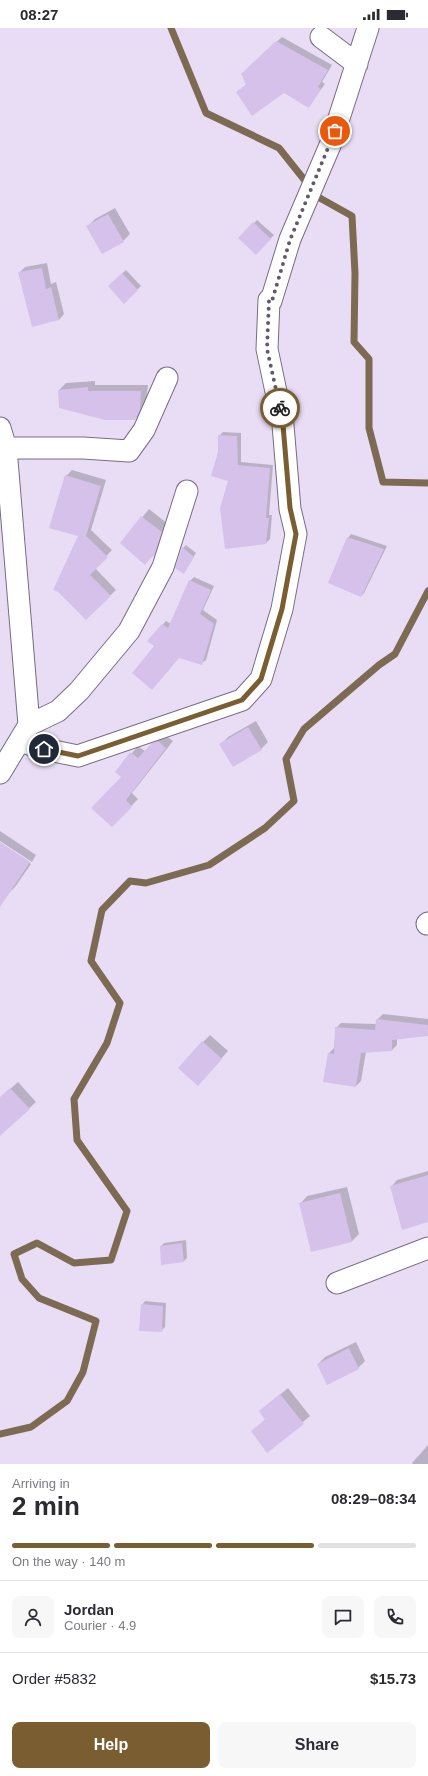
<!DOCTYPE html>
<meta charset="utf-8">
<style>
:root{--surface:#fff;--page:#f7f7f7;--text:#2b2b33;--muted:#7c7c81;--line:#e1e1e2;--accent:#7a5e31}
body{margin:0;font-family:Helvetica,sans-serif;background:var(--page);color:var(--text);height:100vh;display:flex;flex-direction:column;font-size:15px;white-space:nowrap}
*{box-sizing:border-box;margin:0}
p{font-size:13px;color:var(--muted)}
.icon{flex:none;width:22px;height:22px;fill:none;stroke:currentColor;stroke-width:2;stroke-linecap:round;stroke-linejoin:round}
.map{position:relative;height:1436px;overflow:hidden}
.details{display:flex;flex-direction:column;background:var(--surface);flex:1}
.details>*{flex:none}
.pin{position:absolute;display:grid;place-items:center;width:34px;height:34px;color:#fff;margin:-17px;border:2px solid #fff;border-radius:50%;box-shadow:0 1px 4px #0007}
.courier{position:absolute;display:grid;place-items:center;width:40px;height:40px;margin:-20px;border:3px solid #7a5e31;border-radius:50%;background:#fff;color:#222;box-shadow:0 1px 5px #0007}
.summary em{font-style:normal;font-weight:600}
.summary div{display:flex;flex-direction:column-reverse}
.summary{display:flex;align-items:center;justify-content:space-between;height:68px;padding:0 12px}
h1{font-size:26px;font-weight:600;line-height:30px}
.bar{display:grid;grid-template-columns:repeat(4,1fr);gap:6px 4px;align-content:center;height:48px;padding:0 12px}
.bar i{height:5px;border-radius:3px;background:var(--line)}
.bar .current{background:var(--accent)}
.bar p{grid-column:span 4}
.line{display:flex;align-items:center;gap:10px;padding:0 12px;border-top:1px solid var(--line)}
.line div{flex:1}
.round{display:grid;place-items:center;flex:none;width:42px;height:42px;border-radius:8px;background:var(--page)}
.cta{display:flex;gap:8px;margin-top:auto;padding:8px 12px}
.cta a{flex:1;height:46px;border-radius:8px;background:var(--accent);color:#fff;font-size:16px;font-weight:600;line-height:46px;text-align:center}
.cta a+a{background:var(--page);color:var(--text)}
.status{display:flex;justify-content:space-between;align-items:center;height:28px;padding:0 20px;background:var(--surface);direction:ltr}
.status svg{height:11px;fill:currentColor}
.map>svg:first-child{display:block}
.shadow{fill:#0003}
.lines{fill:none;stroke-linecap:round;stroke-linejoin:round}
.stream{stroke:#7d6a53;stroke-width:7}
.building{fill:#d5c1e9}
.street-casing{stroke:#776d82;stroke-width:23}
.street{stroke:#fff;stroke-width:21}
.done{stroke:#615a68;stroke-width:4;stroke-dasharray:0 7.2}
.route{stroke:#7a5e31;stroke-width:5}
</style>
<div class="status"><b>08:27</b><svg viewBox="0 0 49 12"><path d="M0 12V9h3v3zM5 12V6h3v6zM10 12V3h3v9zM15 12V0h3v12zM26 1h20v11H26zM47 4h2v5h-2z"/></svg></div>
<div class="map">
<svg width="428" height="1436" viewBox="0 0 428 1436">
<rect width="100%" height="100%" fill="#e9ddf5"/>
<!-- shadow -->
<path class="shadow" d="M282,9L332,37L322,54L325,56L308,79L284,64H237L247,56V41Z
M115,180L130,206L123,213L88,198L95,191Z
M257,192L274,207L256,225L240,210Z
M47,235L51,256L56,254L64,286L59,292L19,245L25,239Z
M126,242L141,258L124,274L109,258Z
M95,353V357H148L146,374L142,384L135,391L59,362L66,355Z
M223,404L241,405V434L273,437L269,487H272L270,511L266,515L229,452L219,424V408Z
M72,442L106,452L91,502L112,522L95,540L116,562L86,591L79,508L66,448Z
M149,481L168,496L160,520L145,536L121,515Z
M351,506L387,518L364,565L361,568L348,510Z
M186,517L196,525L184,544L183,520Z
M194,549L214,558L203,582L217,592L206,632L202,635L155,618L149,613L166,593L171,596L190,553Z
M256,693L268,714L261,721L221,716L228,709Z
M165,707L173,713L132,765L138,771L112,798L122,749L116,744L138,718L146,724L160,709Z
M0,803L36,827L32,834L0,813Z
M0,815L31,836L15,859L8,866L0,863Z
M383,986L428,991V1007L397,1011V1017L392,1022L366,1024L361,1053L356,1058L329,1025L334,1020L336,1000L341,995L377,996V992Z
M210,1007L228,1023L205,1049L203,1014Z
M18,1054L36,1074L0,1107V1070Z
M428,1143V1193L391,1159L397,1152Z
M347,1159L359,1206L352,1213L300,1176L307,1168Z
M186,1212L187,1230L184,1233L161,1218L164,1215Z
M145,1273L166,1275L165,1299L161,1303L142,1277Z
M356,1314L365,1333L358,1340L318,1336L325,1329Z
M288,1360L310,1388L268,1423L252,1403L266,1391L260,1383Z
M428,1417V1436H413L412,1435Z"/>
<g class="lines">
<!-- stream -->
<path class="stream" d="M171,0L206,85L279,120L318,169L352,188L355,245L354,314L369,331V400L383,454L428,455
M0,1406L31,1399L67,1373L83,1344L96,1293L39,1270L22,1251L14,1226L37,1215L74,1235L111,1232L127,1183L77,1112L74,1071L107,1015L120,975L91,933L102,882L130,853L146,855L209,837L265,800L294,773L286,731L304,701L379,637L395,626L428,563"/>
</g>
<!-- building -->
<path class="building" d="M276,13L328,42L318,59L321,61L309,80L284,65L252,88L236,64L246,57L241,46Z
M108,186L124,214L102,226L86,198Z
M253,194L271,211L256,227L238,210Z
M42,240L46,261L51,259L59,292L32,299L18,244Z
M122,245L138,262L124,276L108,258Z
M88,359V363H141L140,382L135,392H105L59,380L58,362Z
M218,407L237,408L238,437L270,440L266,490H269L266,516L225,521L220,480L228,453L211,448L218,424Z
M65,447L101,458L86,508L108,529L90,547L111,568L86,592L58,564L53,562L78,508L49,500Z
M141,488L162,504L154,529L152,528L145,537L120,515Z
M347,509L384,521L361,569L328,555Z
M182,519L194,529L184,546L175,540Z
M189,552L211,562L200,586L214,596L202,637L179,630L152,662L132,645L154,618L147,613L162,596L168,600Z
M248,699L262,722L233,739L219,716Z
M158,713L166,720L126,772L132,779L112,799L91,780L121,749L115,744L130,724L138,730L152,715Z
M0,814L30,834L0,879Z
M376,991L428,997V1008L392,1012V1023L361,1025L356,1059L323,1054L328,1025L334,1026L335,999L375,1002Z
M202,1013L222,1031L198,1058L178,1040Z
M10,1060L30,1081L0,1108V1069Z
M428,1147V1194L402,1202L390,1158Z
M340,1165L352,1214L311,1224L299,1175Z
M182,1215L184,1234L161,1237L160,1218Z
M141,1276L163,1278L162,1304L139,1303Z
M349,1320L359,1341L327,1357L317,1336Z
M280,1366L304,1396L267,1425L251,1403L265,1392L259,1383Z"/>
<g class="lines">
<!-- street casing -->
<g class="street-casing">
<path id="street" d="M321,9L357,36
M0,400L6,420L29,697L0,745
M6,420H83L129,423L144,402L167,350
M29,697L58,683L79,663L129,603L163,539L187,463
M20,713L44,721L78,728L242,672L261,651L282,581L296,506L290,481L283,397L267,321L269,272L271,273L290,211L331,115L368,0
M427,896L428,895
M337,1255L428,1220"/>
</g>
<!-- street -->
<use href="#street" class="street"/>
</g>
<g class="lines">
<!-- done -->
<path class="done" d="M280,380L267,321L269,272L272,273L290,212L335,103"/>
<!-- route -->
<path class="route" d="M44,721L78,728L242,672L261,651L282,581L296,506L290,480L283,397L280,380"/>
</g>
</svg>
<div class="pin" style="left:335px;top:103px;background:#ea580c"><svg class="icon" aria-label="bag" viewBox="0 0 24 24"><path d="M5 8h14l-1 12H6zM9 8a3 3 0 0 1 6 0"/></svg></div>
<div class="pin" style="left:44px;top:721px;background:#1f2937"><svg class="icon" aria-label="home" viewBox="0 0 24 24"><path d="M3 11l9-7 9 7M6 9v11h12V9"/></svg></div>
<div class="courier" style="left:280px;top:380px"><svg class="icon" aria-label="bike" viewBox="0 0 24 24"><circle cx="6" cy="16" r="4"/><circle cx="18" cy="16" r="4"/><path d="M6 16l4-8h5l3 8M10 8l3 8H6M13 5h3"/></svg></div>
</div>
<section class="details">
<div class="summary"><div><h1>2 min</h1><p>Arriving in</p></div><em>08:29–08:34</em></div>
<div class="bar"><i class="current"></i><i class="current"></i><i class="current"></i><i></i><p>On the way · 140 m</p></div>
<div class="line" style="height:72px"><a class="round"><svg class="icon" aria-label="person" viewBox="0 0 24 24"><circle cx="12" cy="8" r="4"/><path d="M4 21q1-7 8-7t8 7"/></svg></a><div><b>Jordan</b><p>Courier · 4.9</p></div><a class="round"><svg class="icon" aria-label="chat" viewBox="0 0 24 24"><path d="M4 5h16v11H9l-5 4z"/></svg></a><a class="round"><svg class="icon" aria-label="phone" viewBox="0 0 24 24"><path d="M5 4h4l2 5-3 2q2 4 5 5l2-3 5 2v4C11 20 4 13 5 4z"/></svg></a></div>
<div class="line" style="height:52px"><div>Order #5832</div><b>$15.73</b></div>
<div class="cta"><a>Help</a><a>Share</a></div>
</section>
